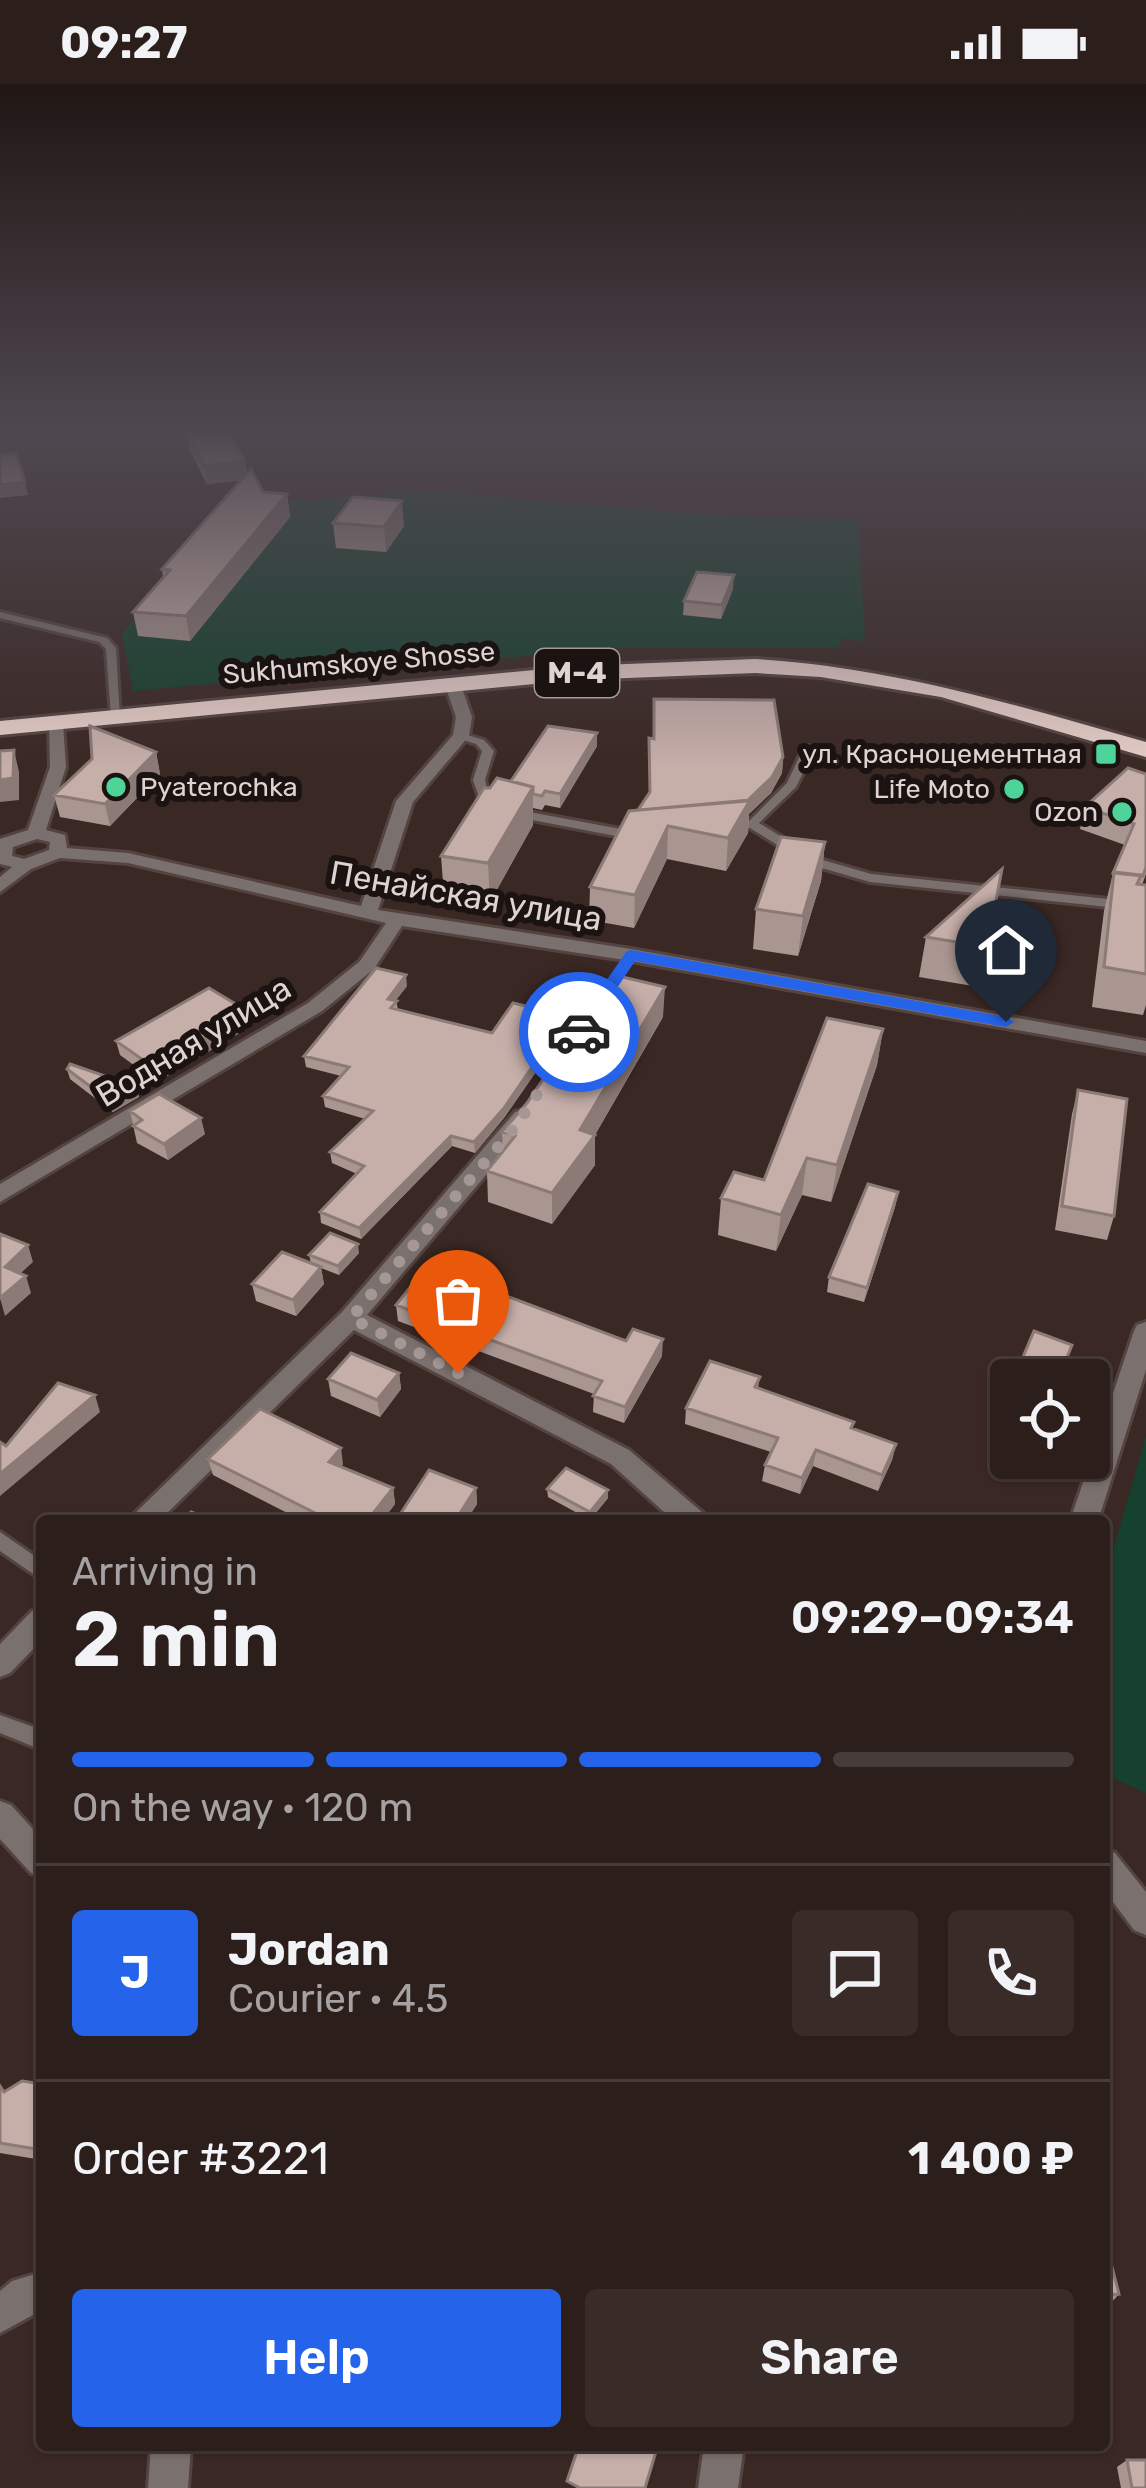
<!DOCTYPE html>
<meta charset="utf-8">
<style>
:root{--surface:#2c1e1b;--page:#382b28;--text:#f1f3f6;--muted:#a6a2a3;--line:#483c3a;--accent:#2563eb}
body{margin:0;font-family:Rubik,sans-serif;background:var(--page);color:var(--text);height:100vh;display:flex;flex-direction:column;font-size:45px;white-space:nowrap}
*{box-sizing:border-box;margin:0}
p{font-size:39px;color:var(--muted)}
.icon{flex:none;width:66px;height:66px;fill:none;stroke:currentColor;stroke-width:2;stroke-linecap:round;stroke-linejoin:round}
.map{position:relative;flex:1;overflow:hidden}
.panel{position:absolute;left:36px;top:1431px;width:1074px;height:936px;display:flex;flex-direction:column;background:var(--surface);border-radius:12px;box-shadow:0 3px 9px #0004,0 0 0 3px var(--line)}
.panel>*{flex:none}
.buttons{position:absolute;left:990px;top:1275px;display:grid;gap:24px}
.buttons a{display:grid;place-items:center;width:120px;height:120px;border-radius:12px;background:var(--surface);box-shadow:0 3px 9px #0004,0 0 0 3px var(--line);font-size:60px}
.pin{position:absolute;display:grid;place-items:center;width:102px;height:102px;color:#fff;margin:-123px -51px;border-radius:50% 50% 50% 0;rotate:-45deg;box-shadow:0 0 12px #0007}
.pin .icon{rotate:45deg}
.courier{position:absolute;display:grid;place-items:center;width:120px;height:120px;margin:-60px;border:9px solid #2563eb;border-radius:50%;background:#fff;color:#222;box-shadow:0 3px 15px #0007}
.head em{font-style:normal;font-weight:600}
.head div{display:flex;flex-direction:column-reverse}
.head{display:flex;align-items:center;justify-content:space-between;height:204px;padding:0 36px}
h1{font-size:78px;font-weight:600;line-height:90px}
.bar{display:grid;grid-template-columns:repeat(4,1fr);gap:18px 12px;align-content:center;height:144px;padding:0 36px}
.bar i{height:15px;border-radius:9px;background:var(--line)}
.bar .current{background:var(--accent)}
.bar p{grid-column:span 4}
.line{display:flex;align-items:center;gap:30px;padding:0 36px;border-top:3px solid var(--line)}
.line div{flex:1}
.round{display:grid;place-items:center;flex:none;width:126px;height:126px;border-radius:12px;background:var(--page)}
.cta{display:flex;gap:24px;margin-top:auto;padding:24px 36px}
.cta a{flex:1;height:138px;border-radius:12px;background:var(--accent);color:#fff;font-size:48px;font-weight:600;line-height:138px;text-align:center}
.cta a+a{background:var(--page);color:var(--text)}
.status{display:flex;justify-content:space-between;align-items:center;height:84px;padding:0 60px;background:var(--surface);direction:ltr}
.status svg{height:33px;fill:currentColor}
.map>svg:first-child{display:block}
.green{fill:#16412e}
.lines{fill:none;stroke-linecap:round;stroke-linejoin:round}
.lane-casing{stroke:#544340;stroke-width:6}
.street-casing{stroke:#544340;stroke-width:6}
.highway-casing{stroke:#544340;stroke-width:6}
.lane{fill:#7a706e;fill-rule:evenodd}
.street{fill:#7a706e;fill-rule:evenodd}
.highway{fill:#e6cec8;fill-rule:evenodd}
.wall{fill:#aa9691}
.shaded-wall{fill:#8b7a76}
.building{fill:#c6aea9;stroke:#8b7a76;stroke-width:3}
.route{fill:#2563eb}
.done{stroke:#a59794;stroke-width:12;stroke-dasharray:0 21.6}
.poi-dot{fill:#4ed399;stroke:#1b1311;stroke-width:4.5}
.labels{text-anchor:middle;stroke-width:12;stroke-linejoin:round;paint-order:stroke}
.far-street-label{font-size:27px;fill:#dfd3d0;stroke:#1b1311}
.far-poi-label{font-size:27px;fill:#dfd3d0;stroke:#1b1311;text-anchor:end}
.shield{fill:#1b1311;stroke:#a49997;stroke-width:3}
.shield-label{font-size:30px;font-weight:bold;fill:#dfd3d0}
.street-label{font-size:33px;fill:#dfd3d0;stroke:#1b1311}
</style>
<div class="status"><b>09:27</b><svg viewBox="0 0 49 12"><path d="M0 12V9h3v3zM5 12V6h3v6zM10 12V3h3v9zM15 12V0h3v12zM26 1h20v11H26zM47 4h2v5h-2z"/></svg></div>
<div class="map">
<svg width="1146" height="2404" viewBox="0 0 1146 2404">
<rect width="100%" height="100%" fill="#3a2824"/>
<!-- green -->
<path class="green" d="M429,407C572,418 715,436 858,435L865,557L842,555L838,564H619L133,607L122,550L228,421Z
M1146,1352V1709L1104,1690V1498Z"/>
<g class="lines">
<!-- lane casing -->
<g class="lane-casing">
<path id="lane" d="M0,528L107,554L116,564L120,635L111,633L106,565L99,558L0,534Z
M461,649L484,656L494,667L485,696L489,712L513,725L637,748L643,752L637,756L505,731L480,716L473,696L482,667L476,660L457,654V650Z
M809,662L815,665L796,703L759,739L816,774L871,790L1146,819V827L870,798L808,780L750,744H724V738L749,737L787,699L803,665Z
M0,1448L42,1477V1496L0,1467Z
M0,1631L42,1646V1666L0,1649Z"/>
</g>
<!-- street casing -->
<g class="street-casing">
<path id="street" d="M453,596L461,601L472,633L469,652L413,718L378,826L631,865L1146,957V969L631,877L402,842L374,885L322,927L0,1118V1100L308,919L360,877L386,839L128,779L60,774L31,785L0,808V793L12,783L0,780V755L28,746L50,683L49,636L63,639L66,683L46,746L65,751L67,764L128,769L361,822L396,717L453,651L456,633L445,601ZM37,755L50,758L49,766L24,775L12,772L13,763Z
M523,1026L531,1028L534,1033L531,1038L367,1231L629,1366L703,1429L707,1437H674L611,1380L354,1246L159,1437H127L342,1228L515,1028Z
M1146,1238V1286L1098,1437H1070L1134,1247L1137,1241Z
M42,1524V1556L10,1589L0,1593V1560L32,1527Z
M0,1717L11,1721L42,1755V1793L31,1789L0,1755Z
M1104,1764L1115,1769L1146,1808V1851L1134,1846L1104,1806Z
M42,2188V2226L0,2249V2207L12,2197Z
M151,2361H191L188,2404H148Z
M704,2361H744L738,2404H698Z"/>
</g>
<!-- highway casing -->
<g class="highway-casing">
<path id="highway" d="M755,575C891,583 1016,621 1146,658V673L941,613L821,593L755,589L576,596L0,651V637L576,582Z"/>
</g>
<!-- lane -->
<use href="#lane" class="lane"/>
<!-- street -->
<use href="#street" class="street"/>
<!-- highway -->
<use href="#highway" class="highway"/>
</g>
<!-- wall -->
<path class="wall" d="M187,348L245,377L247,390L263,408L287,410L290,433L190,557L138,552L133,528L163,494L162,485L241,396L207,400L190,367Z
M333,439L404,442L386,468L336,464Z
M733,505L721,535L683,531L684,517Z
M597,649V662L560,724L545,721L542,726L533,724V741L490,818L444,811L441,772L490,704L511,697Z
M649,654L783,673L782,689L771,709L749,730L748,749L726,787L667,775L634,844L589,836L590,803L649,710Z
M156,668L160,690L110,742L60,733L54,711Z
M1146,690V790L1142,801H1146V921L1143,931L1092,923L1104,827L1113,789L1125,761L1080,745L1085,723Z
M825,758L821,797L798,872L753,865L756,825Z
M926,853L987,863L979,903L919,893Z
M407,902L396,916L398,926L492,949L567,932V943L504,1034L475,1069L452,1062L361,1155L321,1139L320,1128L357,1090L332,1079L330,1068L365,1035L325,1023L323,1012L341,992L306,983L304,972Z
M249,928L251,942L157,998L120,971L116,957Z
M663,933L595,1051V1081L552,1140L488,1118L487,1087L503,1067L502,1048Z
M883,945L877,981L831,1118L802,1111L776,1167L718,1151L721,1114L764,1096Z
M67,985L139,1013L113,1028L70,995Z
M1078,1006L1114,1132L1107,1156L1055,1146L1072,1030Z
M130,1027L205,1050L168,1076L137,1059Z
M898,1108L895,1123L864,1218L827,1208L829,1193Z
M359,1169L339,1191L321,1184L324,1200L296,1232L256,1217L252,1200L311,1179L309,1171Z
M396,1221L662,1272L624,1339L593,1328L594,1310L398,1237Z
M1072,1261L1059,1296H1041L1018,1288L1020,1280Z
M399,1289L401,1305L380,1333L331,1312L328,1295Z
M760,1293L758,1304L852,1344L896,1360L892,1376L878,1407L813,1382L800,1410L762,1397L765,1381L771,1368L685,1340L686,1324Z
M208,1375L343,1380L341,1383L393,1404L395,1420L382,1437H303L213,1391Z
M476,1404L477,1420L466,1437H402L401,1429Z
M547,1405L608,1406V1414L590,1436L548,1413Z
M42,2000V2076L0,2069V2002L5,2008Z
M1104,2152L1119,2210L1110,2220H1104Z
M1127,2376L1146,2404H1121L1117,2383Z"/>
<!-- shaded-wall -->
<path class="shaded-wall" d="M245,377L247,396L207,400L204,382Z
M25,398L28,411L0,414V401Z
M287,410L290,433L190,557L186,532Z
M402,417L404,442L386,468L384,443Z
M734,491L733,505L721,535L722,521Z
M597,649V662L560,724V710Z
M14,666L19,688V716L0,718V696Z
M156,668L160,690L110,742L105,720Z
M783,673L782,689L771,709L749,730L748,749L726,787L728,754L747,717Z
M533,703V741L490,818L488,779Z
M668,742L667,775L634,844L635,811Z
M825,758L821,797L798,872L803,832Z
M406,891L407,902L389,925L388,915Z
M665,903L663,933L594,1052L595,1051V1081L552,1140V1109L580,1046Z
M249,928L251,942L157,998L153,983Z
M567,932V943L504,1034L475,1069L474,1058Z
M883,945L877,981L831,1118L837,1081Z
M137,1003L139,1013L113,1028L111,1018Z
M201,1034L205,1050L168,1076L164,1060Z
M451,1052L452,1062L361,1155L359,1144Z
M807,1074L802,1111L776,1167L781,1131Z
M898,1108L895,1123L864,1218L867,1204Z
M358,1160L359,1169L339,1191L338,1182Z
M28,1161L33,1178L10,1199L5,1183Z
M321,1183L324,1200L296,1232L293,1216Z
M26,1192L31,1209L5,1232L0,1214Z
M663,1255L662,1272L624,1339L625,1323Z
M399,1289L401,1305L380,1333L377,1316Z
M95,1311L100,1328L0,1412V1390Z
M896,1360L892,1376L878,1407L882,1391Z
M341,1364L343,1380L331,1394L329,1378Z
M816,1366L813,1382L800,1410L802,1394Z
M393,1404L395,1420L382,1437H367Z
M476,1404L477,1420L466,1437H455Z
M608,1406V1414L590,1436V1428Z"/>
<!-- building -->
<path class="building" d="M206,346H228L245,377L204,382L187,348Z
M16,369L25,398L0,401V371Z
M251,385L263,408L287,410L186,532L133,528L170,486L162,485Z
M353,413L402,417L384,443L333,439Z
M697,488L734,491L722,521L684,517Z
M654,615L774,616L783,673L772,693L747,717L638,726L650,708L649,654L654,655Z
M90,642L156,668L105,720L54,711L92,675Z
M548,642L597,649L560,710L545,707L542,712L533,710V703L511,697Z
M14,666L13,694L0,696V667Z
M1128,684L1146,690V783L1143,792L1113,789L1134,740L1085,723Z
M497,694L533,703L488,779L441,772L484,704H490Z
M750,716L728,754L668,742L635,811L590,803L629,727Z
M781,753L825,758L803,832L756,825Z
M1002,785L987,863L926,853Z
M1114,788L1141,791L1137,800L1146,801V890L1104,883Z
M376,884L406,891L388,915L397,917L391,924L492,949L513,919L567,932L504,1024L474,1058L451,1052L359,1144L320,1128L364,1082L330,1068L373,1027L323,1012L349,983L304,972Z
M614,891L665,903L580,1046L595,1051L552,1109L487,1087L515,1052L502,1048L527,1019Z
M209,904L249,928L153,983L116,957Z
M827,934L883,945L837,1081L807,1074L781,1131L721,1114L734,1088L764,1096Z
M70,980L137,1003L111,1018L67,985Z
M1078,1006L1127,1015L1114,1132L1062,1122Z
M159,1010L201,1034L164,1060L133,1042L142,1036L130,1027Z
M868,1100L898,1108L867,1204L829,1193Z
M330,1149L358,1160L338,1182L309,1171Z
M0,1150L28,1161L5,1183L26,1192L0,1214Z
M282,1168L321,1183L293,1216L252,1200Z
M427,1182L626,1257L633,1245L663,1255L625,1323L593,1312L602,1297L396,1221Z
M1034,1247L1072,1261L1059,1293L1020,1280Z
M351,1269L399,1289L377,1316L328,1295Z
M710,1277L760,1293L755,1303L854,1338L851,1344L896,1360L882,1391L816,1366L802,1394L765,1381L778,1354L686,1324Z
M58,1299L95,1311L0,1390V1358L6,1362Z
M260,1325L341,1364L329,1378L393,1404L367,1437H331L208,1375Z
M566,1384L608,1406L590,1428L547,1405Z
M429,1386L476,1404L455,1437H422L401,1429Z
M191,1428L214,1437H184Z
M22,1997L42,2000V2066L0,2059V2002L4,2008Z
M1104,2152L1119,2210L1104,2211Z
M579,2361H658L645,2404H580L567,2397Z
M1127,2376H1146V2404H1132Z"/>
<!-- sky -->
<linearGradient id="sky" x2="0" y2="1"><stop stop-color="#201614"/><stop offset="0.51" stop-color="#4f4850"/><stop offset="1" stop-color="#4f4850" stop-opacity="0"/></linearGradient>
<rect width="1146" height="683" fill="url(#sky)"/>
<!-- route -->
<path class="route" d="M631,866L1006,933L1014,938L1006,943L635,877L585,952H574L571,948L626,868Z"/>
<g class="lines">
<!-- done -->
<path class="done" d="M458,1289L351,1234L516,1042L579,948"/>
</g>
<!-- markers -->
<g class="poi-dot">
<rect x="1094" y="658" width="24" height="24" rx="6"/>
<circle cx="116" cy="703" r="12"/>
<circle cx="1014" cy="705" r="12"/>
<circle cx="1122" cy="728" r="12"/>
</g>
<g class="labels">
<!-- far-street labels -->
<g class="far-street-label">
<text transform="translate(359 579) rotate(-5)" y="9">Sukhumskoye Shosse</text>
</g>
<!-- far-poi labels -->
<g class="far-poi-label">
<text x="1082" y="679">ул. Красноцементная</text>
<text x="140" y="712" text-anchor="start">Pyaterochka</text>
<text x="990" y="714">Life Moto</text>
<text x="1098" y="737">Ozon</text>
</g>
<!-- shield labels -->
<rect class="shield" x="535" y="565" width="84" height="48" rx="9"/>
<g class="shield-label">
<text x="577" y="599">М-4</text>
</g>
<!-- street labels -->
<g class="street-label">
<text transform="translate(466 811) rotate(10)" y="12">Пенайская улица</text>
<text transform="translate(193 957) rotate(-31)" y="12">Водная улица</text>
</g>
</g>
</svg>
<div class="buttons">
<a><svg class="icon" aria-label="locate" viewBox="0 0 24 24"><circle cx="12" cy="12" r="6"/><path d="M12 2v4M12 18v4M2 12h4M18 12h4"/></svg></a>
</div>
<div class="pin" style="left:458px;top:1289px;background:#ea580c"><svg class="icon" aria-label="bag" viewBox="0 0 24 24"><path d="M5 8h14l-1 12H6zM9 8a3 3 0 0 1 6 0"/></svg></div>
<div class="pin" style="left:1006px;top:938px;background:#1f2937"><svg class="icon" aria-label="home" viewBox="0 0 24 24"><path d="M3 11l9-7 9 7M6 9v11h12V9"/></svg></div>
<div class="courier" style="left:579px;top:948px"><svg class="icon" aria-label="car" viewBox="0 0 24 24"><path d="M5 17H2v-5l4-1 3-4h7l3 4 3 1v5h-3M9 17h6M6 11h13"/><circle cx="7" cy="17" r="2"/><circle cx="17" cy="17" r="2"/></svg></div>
<section class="panel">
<div class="head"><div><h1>2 min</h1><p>Arriving in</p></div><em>09:29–09:34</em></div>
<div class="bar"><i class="current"></i><i class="current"></i><i class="current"></i><i></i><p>On the way · 120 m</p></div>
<div class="line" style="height:216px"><b class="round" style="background:var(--accent);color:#fff">J</b><div><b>Jordan</b><p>Courier · 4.5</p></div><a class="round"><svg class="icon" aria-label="chat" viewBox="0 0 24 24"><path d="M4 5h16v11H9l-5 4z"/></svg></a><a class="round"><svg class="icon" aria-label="phone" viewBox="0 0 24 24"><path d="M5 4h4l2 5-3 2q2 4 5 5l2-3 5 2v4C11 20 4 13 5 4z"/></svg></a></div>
<div class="line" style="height:156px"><div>Order #3221</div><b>1 400 ₽</b></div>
<div class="cta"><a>Help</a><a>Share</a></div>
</section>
</div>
